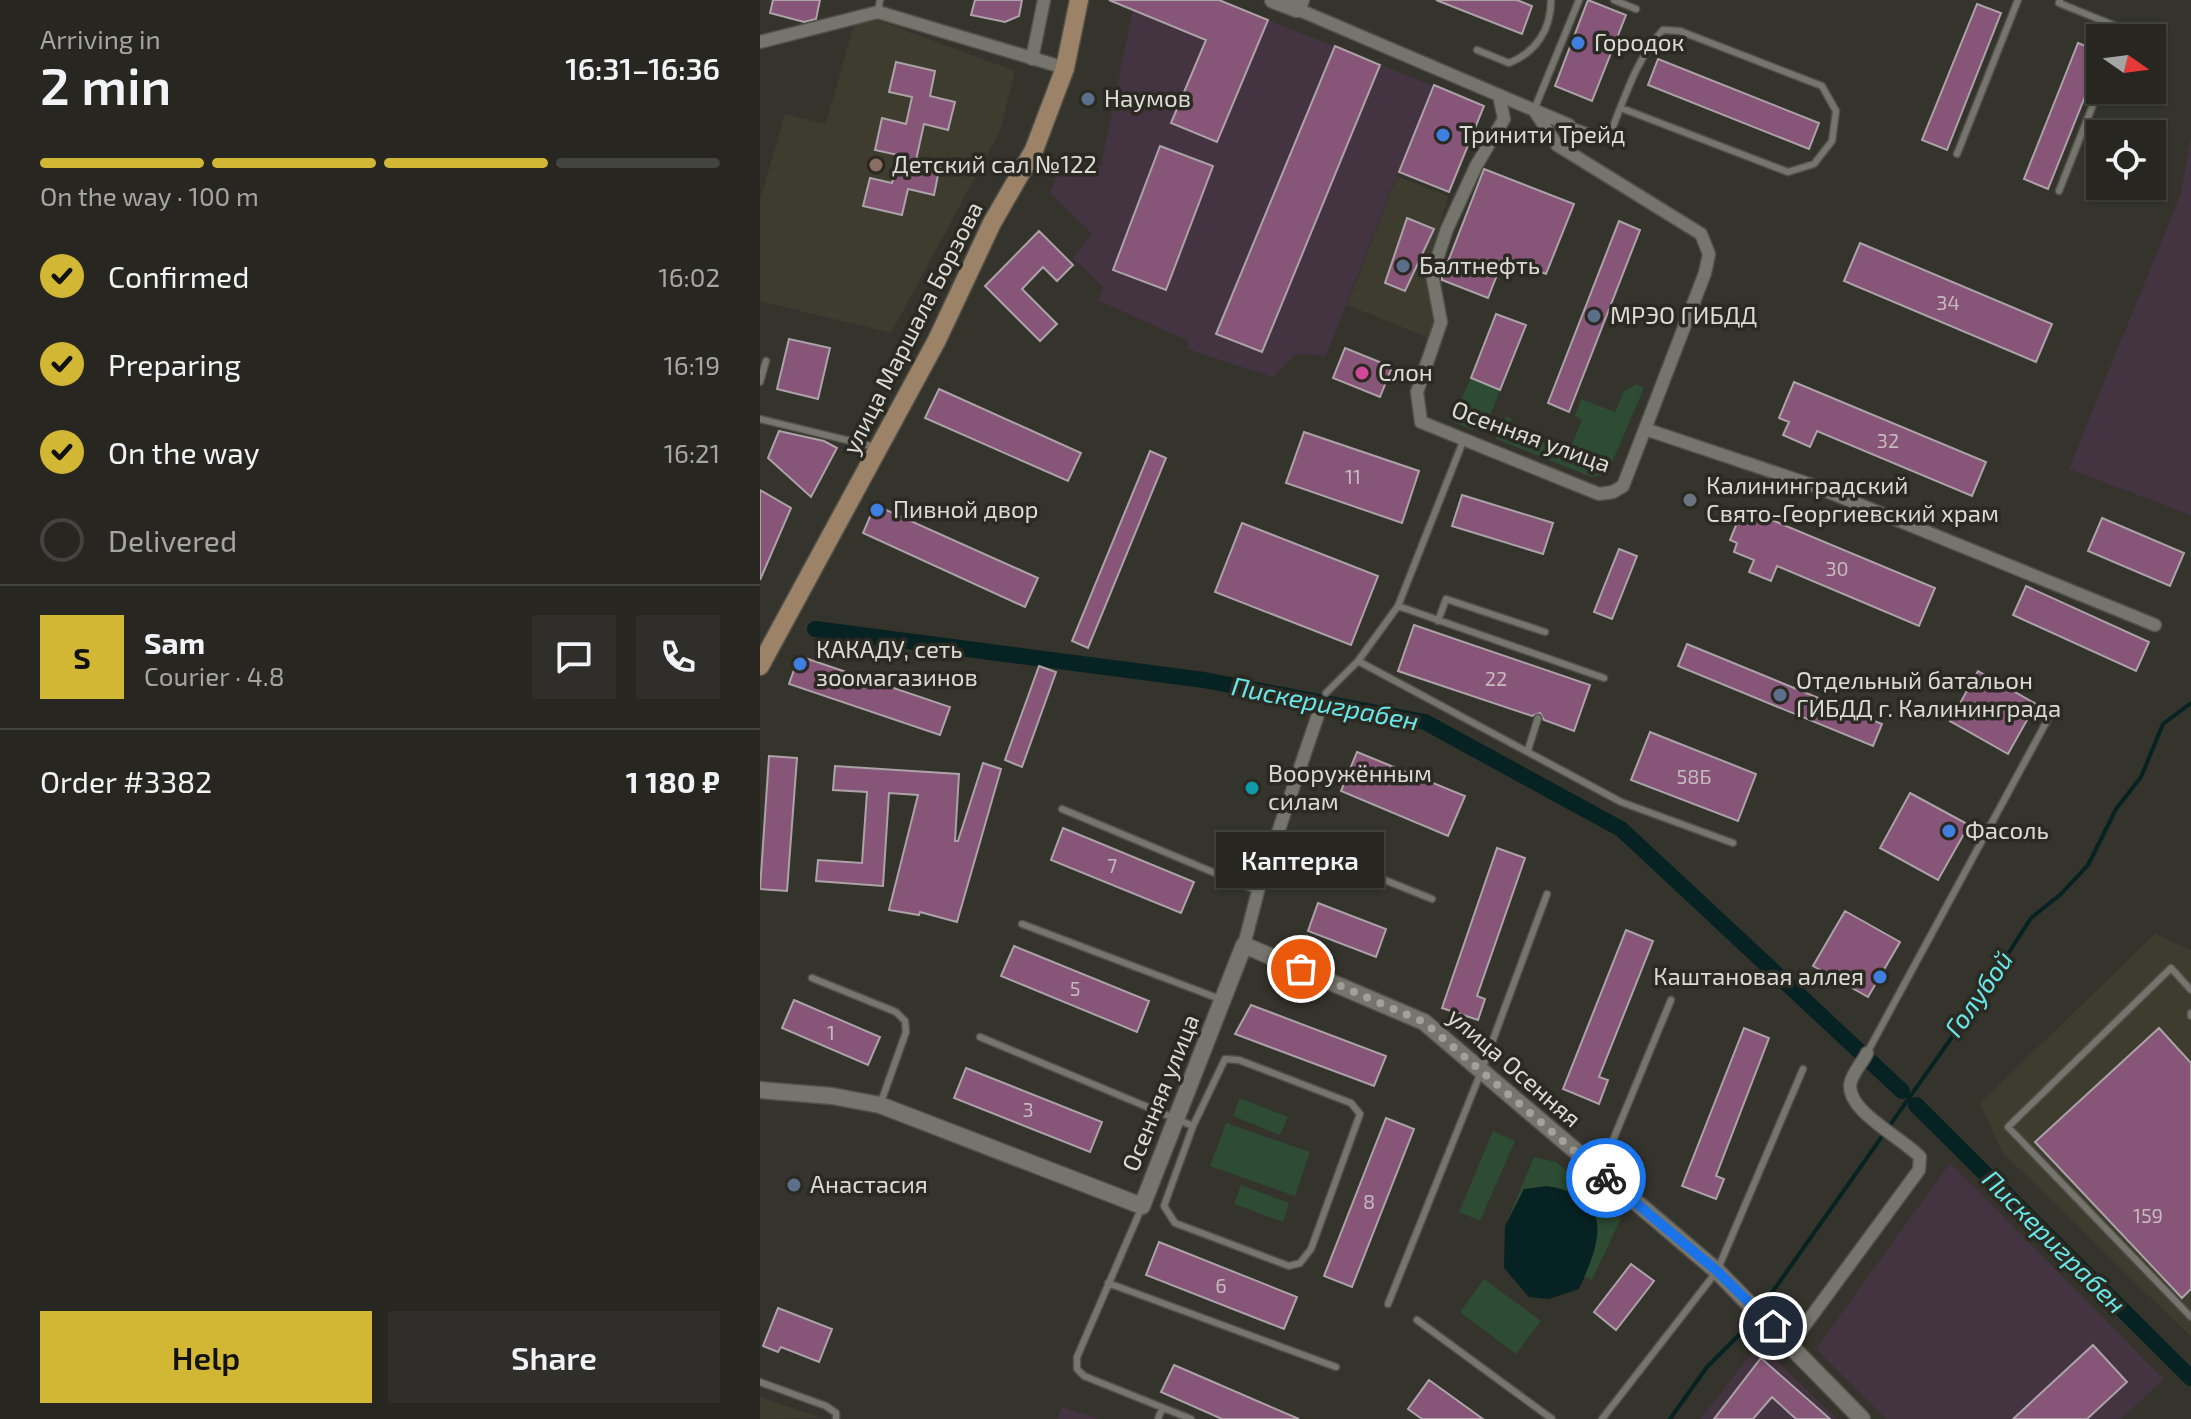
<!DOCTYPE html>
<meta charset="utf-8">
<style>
:root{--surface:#272621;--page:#2f2e2a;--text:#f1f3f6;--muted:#a4a5a5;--line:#43433f;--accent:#d2b735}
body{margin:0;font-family:"Exo 2",sans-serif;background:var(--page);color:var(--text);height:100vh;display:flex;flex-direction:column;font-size:30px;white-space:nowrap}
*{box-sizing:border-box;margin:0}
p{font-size:26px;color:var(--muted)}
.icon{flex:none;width:44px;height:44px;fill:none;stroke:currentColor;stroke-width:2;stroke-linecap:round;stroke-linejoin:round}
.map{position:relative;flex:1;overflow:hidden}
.details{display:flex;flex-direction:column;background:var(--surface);width:760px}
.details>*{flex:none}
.needle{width:52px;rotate:104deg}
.tools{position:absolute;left:1326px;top:24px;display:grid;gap:16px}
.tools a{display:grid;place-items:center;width:80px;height:80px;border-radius:0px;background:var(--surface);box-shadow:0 2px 6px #0004,0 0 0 2px var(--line);font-size:40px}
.pin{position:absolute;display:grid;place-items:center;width:68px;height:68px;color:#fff;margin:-34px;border:4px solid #fff;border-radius:50%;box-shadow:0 2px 8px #0007}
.courier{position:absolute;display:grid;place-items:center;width:80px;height:80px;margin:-40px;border:6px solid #1a73e8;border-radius:50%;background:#fff;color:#222;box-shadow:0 2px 10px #0007}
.bubble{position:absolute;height:56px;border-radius:0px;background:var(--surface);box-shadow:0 2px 6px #0004,0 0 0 2px var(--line);font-size:26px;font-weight:600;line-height:56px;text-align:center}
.summary em{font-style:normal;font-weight:600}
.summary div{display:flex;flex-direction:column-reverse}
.summary{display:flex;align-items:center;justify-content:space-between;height:136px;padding:0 40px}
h1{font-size:52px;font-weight:600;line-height:60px}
.bar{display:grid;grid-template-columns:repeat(4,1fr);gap:12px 8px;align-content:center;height:96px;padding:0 40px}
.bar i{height:10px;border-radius:6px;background:var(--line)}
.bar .on{background:var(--accent)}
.bar p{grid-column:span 4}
.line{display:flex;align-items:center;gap:20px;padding:0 40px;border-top:2px solid var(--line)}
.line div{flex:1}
.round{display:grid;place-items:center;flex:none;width:84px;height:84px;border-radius:0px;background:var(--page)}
ol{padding:0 40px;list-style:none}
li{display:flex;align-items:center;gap:24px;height:88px}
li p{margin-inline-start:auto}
li .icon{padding:8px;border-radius:50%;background:var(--accent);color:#111;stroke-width:4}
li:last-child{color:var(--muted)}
li i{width:44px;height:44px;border:4px solid var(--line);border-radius:50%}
.action{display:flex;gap:16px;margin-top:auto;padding:16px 40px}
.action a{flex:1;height:92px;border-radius:0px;background:var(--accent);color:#111;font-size:32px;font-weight:600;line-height:92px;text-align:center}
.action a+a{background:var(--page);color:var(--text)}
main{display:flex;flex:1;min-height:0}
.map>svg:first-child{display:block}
.built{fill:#3e3c2f}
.industrial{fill:#443441}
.green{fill:#2e4b33}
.water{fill:#072222}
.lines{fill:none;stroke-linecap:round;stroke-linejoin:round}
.stream{stroke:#072222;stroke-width:4}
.canal{stroke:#072222;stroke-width:16}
.building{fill:#875577;stroke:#aba3a8;stroke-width:2}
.service-casing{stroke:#51504a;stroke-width:9}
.minor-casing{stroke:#51504a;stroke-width:15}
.tertiary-casing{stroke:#51504a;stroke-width:19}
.secondary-casing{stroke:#51504a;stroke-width:21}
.service{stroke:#76756d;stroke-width:6}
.minor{stroke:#76756d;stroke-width:12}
.tertiary{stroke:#76756d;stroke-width:16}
.secondary{stroke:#9c8267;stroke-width:18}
.done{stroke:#a1a09a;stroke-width:8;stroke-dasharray:0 14.4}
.route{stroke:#1a73e8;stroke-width:10}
.shop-dot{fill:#3f7fe0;stroke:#2a2922;stroke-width:3}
.service-dot{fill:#5c6f8a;stroke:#2a2922;stroke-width:3}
.education-dot{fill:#8d6e63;stroke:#2a2922;stroke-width:3}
.hotel-dot{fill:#d1479c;stroke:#2a2922;stroke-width:3}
.worship-dot{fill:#6b7280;stroke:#2a2922;stroke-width:3}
.culture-dot{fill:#0f9aa8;stroke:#2a2922;stroke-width:3}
.labels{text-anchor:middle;stroke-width:7;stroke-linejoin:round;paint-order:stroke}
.number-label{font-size:20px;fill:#c6babe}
.poi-label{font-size:24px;fill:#dbdbd6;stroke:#2a2922;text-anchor:start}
.street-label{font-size:24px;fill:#dbdbd6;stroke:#2a2922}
.water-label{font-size:26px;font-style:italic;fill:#69e6e7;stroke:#2a2922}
</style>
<main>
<section class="details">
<div class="summary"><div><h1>2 min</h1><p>Arriving in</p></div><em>16:31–16:36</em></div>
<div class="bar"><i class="on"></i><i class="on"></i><i class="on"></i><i></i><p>On the way · 100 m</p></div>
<ol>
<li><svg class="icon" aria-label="check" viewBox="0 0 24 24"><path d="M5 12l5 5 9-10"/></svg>Confirmed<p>16:02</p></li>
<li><svg class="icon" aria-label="check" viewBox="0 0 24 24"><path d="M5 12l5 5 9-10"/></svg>Preparing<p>16:19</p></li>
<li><svg class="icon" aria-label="check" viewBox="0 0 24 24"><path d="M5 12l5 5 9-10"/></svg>On the way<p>16:21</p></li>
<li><i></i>Delivered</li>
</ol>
<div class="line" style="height:144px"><b class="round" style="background:var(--accent);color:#111">S</b><div><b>Sam</b><p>Courier · 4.8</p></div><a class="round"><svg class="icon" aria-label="chat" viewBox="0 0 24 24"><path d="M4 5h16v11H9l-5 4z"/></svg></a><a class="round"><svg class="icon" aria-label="phone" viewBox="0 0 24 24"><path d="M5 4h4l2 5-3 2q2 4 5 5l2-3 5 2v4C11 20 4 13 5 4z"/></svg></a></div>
<div class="line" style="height:104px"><div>Order #3382</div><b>1 180 ₽</b></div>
<div class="action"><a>Help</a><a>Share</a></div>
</section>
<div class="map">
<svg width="1431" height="1419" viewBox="0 0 1431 1419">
<rect width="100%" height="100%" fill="#34332c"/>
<!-- built -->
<path class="built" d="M115,19L255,71L240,131L131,333L0,301V200L25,114L66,124L94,24Z
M637,176L688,196L667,271L673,322L669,338L587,305Z
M1395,934L1431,950V1337L1242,1152L1220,1103Z
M0,1397L62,1418L0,1419Z"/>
<!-- industrial -->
<path class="industrial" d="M375,0L508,20L724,106L689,192L638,172L566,356L536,354L513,377L427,349L428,341L338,300L343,287L313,258L332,234L290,193L302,162L319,169L341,166Z
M1431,136V515L1309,469L1421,193Z
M1190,1163L1404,1379L1361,1419H1126L1056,1349Z
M1000,1343L1021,1365L1077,1419H940Z
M302,1407L339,1419H298Z"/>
<!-- green -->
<path class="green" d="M711,378L740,390L728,422L713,430L691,421Z
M876,384L884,388L847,474L832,477L736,439L738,422L747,417L752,419L748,430L809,451L822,420L815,416L821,399L855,412L864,391Z
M480,1098L528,1117L520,1135L473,1116Z
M466,1123L550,1152L535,1196L450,1166Z
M733,1131L755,1141L720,1221L699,1212Z
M774,1157L796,1162L861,1218L832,1280L787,1260L745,1226Z
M481,1185L529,1203L523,1222L474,1204Z
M724,1279L781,1321L756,1354L700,1312Z"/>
<!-- water -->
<path class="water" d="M787,1186C856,1197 841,1241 819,1289L789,1299L769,1297L744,1268L745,1226L764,1189Z"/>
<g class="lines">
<!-- stream -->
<path class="stream" d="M1011,1294L1223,993L1271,918L1301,894L1328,865L1356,809L1381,777L1403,724L1431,703
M910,1419L947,1367L982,1332"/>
<!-- canal -->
<path class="canal" d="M55,629L444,680L665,722L861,829L1142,1091
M1156,1105L1431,1378"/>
</g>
<!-- building -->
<path class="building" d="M13,0H60L56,19L44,22L10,13Z
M215,0H262L259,16L245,22L211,15Z
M349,0H459L508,20L457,142L411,123L446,40Z
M676,0H757L772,6L762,34Z
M828,0L866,15L832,101L795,86Z
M1217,4L1241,13L1187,150L1162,140Z
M1318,43L1340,52V59L1288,189L1264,179Z
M575,46L620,65L502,352L456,334Z
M898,59L1059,123L1049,149L888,85Z
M136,62L175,71L170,96L195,102L188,130L164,124L156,160L180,165L174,195L148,189L142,215L103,206L110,178L132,183L138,155L115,150L122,118L146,124L152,97L129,92Z
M674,85L724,106L689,192L639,172Z
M400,146L453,166L406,290L353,270Z
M724,169L814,204L786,274L744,257L728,298L682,280V277Z
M647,218L674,229L645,291L625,283Z
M859,221L880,230L809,412L788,403Z
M279,231L313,265L297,281L283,267L262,289L297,324L280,341L225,286Z
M1100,243L1292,324L1276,362L1084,281Z
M736,314L766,325L740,390L711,378Z
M29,339L70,348L58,399L17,389Z
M585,348L632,367L620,397L573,378Z
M1034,382L1226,462L1212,496L1057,431L1050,447L1023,435L1029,422L1019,418Z
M179,389L321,453L308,481L165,418Z
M19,431L64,441L77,448L51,497L8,458Z
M544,432L659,471L642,523L526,483Z
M390,451L406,458L328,648L312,641Z
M0,490L31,508L0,580Z
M702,495L793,523L783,554L692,526Z
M115,505L278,578L265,607L103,533Z
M983,508L1175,588L1159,626L1017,566L1011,581L989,572L994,560L974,552L977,543L970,540Z
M1342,518L1424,553L1410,586L1328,551Z
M482,523L618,576L591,645L455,592Z
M859,549L877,556L852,619L834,612Z
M1266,586L1389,642L1376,671L1253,615Z
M654,625L830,685L814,731L784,720L780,713L772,716L638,671Z
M927,644L1122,724L1113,746L918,666Z
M39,656L190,707L180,735L29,684Z
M279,666L296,672L262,767L245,760Z
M1218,671L1276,704L1248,754L1190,721Z
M890,732L996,774L978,821L871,780Z
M597,752L705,796L688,836L581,791Z
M9,756L37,758L27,891L0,889Z
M223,763L241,769L197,922L160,912L159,915L129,910L158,795L129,793L123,886L56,881L58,860L102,863L107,792L73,790L75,766L199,774L195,841H198Z
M1150,793L1209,825L1178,880L1120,848Z
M303,828L434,882L421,913L291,860Z
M737,848L765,858L717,996L725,999L718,1020L682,1008Z
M558,903L626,929L616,957L548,931Z
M1085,911L1140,942L1108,997L1053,966Z
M866,930L893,941L839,1077L848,1080L839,1104L803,1089Z
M254,946L389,1001L377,1032L241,976Z
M34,1000L120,1037L108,1065L22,1028Z
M491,1005L626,1056L614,1086L475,1034Z
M984,1028L1009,1038L956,1176L964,1179L956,1199L922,1186Z
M1399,1028L1431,1063V1289L1422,1298L1275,1142Z
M206,1068L342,1122L330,1152L194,1098Z
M626,1118L654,1129L592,1287L564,1276Z
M399,1242L537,1297L524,1329L386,1275Z
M871,1264L894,1281L856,1330L834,1312Z
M18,1308L72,1329L59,1362L21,1347L18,1352L3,1346Z
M1333,1345L1367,1382L1327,1419H1253Z
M1001,1358L1070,1419H1036L1012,1397L993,1419H954Z
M414,1365L539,1419H462L401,1392Z
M669,1380L723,1419H662L648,1409Z"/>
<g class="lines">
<!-- service casing -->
<g class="service-casing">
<path id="service" d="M854,0L876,9
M1300,0L1299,3L1363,29L1359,38
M118,12L120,0
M717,50L749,63C776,52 791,30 791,0
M774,110L819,0
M810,125L848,139C863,103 876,58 903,30L920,31L1062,86L1076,111L1072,141L1054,164L1028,172L861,108
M1197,154L1258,0
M1299,191L1340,87
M0,382L6,361
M0,419L115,447
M704,439L638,606L598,661L861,802L973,843
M638,606L844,678
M678,621L686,599L785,632
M566,693L598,661
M768,750L778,718
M302,809L498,891
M518,837L672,899
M262,924L460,999
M52,978L136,1012L145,1021L146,1032L121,1102
M1431,990L1411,968L1248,1127L1431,1317
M1431,1013V1016
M220,1037L433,1126L404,1206L415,1223L529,1266L540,1263L551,1249L600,1114L591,1103L479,1060L465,1059L433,1126
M1107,1053L1295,706
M841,1169L911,1000
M381,1209L317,1357V1369L324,1376L431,1419
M348,1283L576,1367
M628,1304L721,1072L787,894
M657,1320L792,1419
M0,1382L66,1406L76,1413V1419
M398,1419L402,1408
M842,1419L957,1271L1043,1069"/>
</g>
<!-- minor casing -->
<g class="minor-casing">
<path id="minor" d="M537,9L809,125
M0,42L118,12L305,68
M272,59L284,0
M739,95L744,119L716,166L687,229L672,274L681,322L657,392L661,422L839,494L853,492L863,486L945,273L949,254L941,234L797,145L774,110
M885,429L1049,484L1395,625
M484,945L498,891L560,709
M1031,1344L1159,1170L1160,1157C1143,1138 1082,1109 1091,1081C1094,1071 1103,1062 1107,1053"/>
</g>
<!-- tertiary casing -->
<g class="tertiary-casing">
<path id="tertiary" d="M513,0L537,9L541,0
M0,1090L72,1096L120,1105L382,1206L484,945L664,1022L957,1271L1102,1419"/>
</g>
<!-- secondary casing -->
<g class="secondary-casing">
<path id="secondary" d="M0,666L177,340L232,223L274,150L305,68L319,0"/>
</g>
<!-- service -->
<use href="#service" class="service"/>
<!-- minor -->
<use href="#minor" class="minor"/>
<!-- tertiary -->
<use href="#tertiary" class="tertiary"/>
<!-- secondary -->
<use href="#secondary" class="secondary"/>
</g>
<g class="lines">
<!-- done -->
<path class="done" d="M541,969L664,1022L846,1178"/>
<!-- route -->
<path class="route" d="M846,1178L957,1271L1013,1326"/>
</g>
<!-- markers -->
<g class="shop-dot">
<circle cx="818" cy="43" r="8"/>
<circle cx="683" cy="135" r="8"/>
<circle cx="117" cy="510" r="8"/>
<circle cx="40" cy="664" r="8"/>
<circle cx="1189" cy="831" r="8"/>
<circle cx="1120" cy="977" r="8"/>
</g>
<g class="service-dot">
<circle cx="328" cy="99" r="8"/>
<circle cx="643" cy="266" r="8"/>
<circle cx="834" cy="316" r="8"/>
<circle cx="1020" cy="695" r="8"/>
<circle cx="34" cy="1185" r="8"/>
</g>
<circle class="education-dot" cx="116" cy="165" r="8"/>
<circle class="hotel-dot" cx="602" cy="373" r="8"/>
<circle class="worship-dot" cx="930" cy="500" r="8"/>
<circle class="culture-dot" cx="492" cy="788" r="8"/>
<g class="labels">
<!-- number labels -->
<g class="number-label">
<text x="1188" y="310">34</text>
<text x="1128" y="448">32</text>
<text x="593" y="484">11</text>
<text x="1077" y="576">30</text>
<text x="736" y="686">22</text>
<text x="934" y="784">58Б</text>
<text x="352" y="873">7</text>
<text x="315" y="996">5</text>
<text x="71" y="1040">1</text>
<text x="268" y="1117">3</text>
<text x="609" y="1209">8</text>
<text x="1388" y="1223">159</text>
<text x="461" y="1293">6</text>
</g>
<!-- poi labels -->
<g class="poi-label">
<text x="834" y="51">Городок</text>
<text x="344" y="107">Наумов</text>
<text x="699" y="143">Тринити Трейд</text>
<text x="132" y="173">Детский сал №122</text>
<text x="659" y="274">Балтнефть</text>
<text x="850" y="324">МРЭО ГИБДД</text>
<text x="618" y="381">Слон</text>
<text x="946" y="494">Калининградский<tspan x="946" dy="28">Свято-Георгиевский храм</tspan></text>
<text x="133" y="518">Пивной двор</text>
<text x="56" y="658">КАКАДУ, сеть<tspan x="56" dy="28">зоомагазинов</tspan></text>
<text x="1036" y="689">Отдельный батальон<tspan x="1036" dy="28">ГИБДД г. Калининграда</tspan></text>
<text x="508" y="782">Вооружённым<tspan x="508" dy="28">силам</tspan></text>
<text x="1205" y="839">Фасоль</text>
<text x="1104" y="985" text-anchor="end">Каштановая аллея</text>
<text x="50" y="1193">Анастасия</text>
</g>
<!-- street labels -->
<g class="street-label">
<text transform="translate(153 328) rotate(-63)" y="8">улица Маршала Борзова</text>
<text transform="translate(771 437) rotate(20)" y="8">Осенняя улица</text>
<text transform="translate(754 1068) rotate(41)" y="8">улица Осенняя</text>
<text transform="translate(401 1093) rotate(-68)" y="8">Осенняя улица</text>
</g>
<!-- water labels -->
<g class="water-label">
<text transform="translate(565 704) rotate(11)" y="9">Пискериграбен</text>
<text transform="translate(1219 994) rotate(-55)" y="9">Голубой</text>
<text transform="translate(1294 1242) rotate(45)" y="9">Пискериграбен</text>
</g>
</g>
</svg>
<div class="tools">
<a><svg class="needle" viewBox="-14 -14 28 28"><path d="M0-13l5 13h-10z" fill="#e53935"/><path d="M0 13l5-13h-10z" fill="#a4a5a5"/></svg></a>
<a><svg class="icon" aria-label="locate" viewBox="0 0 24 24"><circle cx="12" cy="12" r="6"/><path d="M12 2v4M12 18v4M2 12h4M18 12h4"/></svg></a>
</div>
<div class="pin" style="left:541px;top:969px;background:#ea580c"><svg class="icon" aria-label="bag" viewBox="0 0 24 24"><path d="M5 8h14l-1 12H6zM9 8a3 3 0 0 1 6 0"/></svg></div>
<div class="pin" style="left:1013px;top:1326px;background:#1f2937"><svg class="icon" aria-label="home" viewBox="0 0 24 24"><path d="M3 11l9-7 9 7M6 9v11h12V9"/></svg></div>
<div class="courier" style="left:846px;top:1178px"><svg class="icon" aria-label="bike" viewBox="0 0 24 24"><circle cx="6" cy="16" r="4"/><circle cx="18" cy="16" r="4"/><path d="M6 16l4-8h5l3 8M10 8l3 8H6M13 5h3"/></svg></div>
<div class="bubble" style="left:456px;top:832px;width:168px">Каптерка</div>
</div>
</main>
